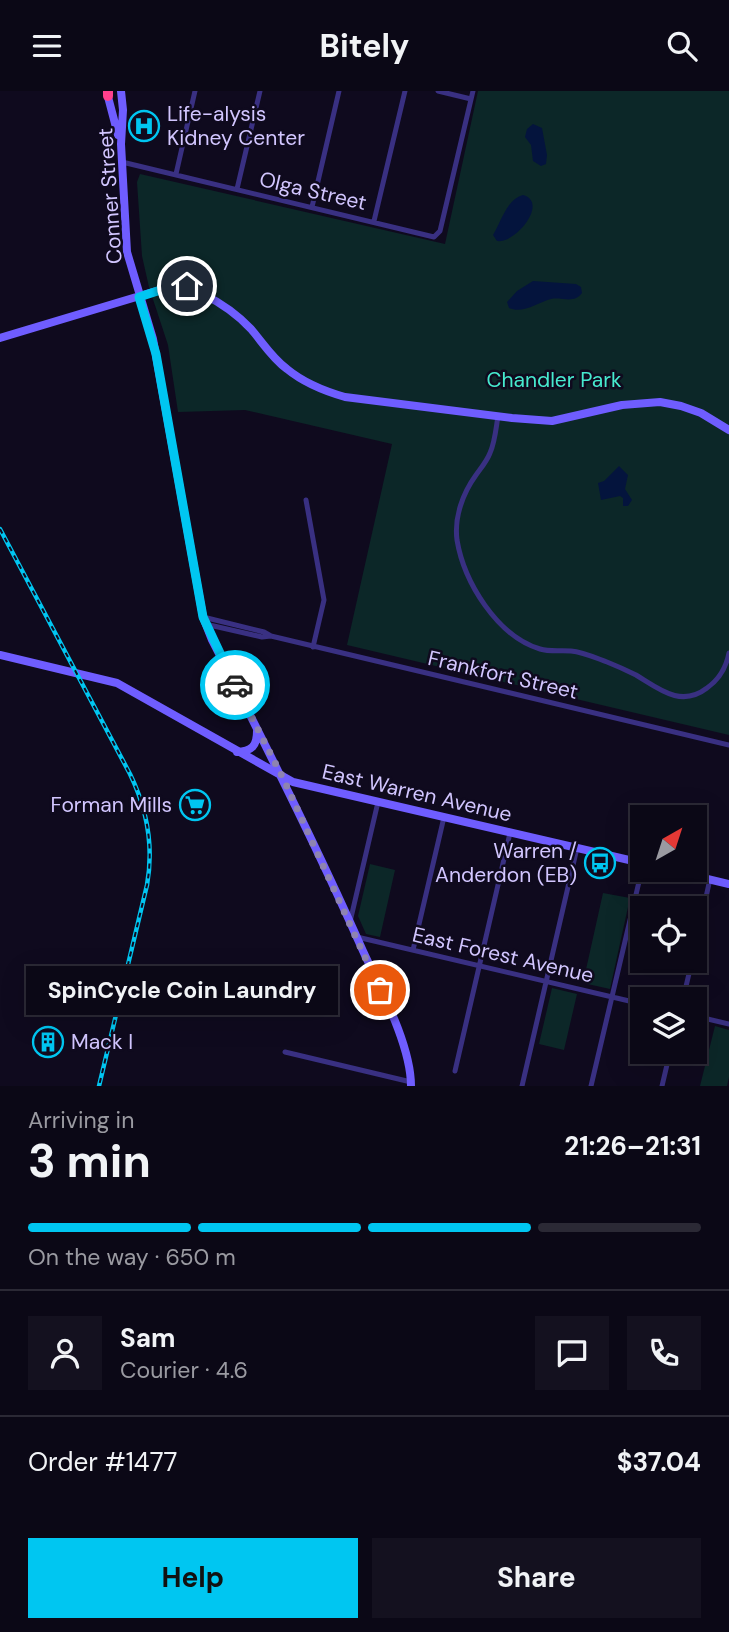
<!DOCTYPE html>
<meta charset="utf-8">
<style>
:root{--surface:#0b0816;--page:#14111f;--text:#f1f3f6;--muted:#9a9aa1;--line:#2b2935;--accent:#00c6f1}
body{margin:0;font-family:"DM Sans",sans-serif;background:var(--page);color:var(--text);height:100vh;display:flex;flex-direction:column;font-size:26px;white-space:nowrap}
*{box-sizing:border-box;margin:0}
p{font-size:23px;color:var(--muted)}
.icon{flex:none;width:38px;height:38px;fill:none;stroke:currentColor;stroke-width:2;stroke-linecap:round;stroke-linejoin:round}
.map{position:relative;height:995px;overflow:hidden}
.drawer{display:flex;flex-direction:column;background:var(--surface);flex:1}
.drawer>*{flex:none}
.needle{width:46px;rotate:39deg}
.tools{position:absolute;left:630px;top:714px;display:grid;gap:14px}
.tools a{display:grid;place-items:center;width:77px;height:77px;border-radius:0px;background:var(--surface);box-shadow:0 7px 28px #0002,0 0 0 2px var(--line);font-size:35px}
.pin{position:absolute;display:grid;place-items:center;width:60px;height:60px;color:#fff;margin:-30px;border:4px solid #fff;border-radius:50%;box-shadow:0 2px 7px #0007}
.courier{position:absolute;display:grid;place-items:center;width:70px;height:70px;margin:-35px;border:5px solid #00c6f1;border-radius:50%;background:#fff;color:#222;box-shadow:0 2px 9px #0007}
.bubble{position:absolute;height:49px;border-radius:0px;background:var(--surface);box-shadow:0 7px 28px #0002,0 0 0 2px var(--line);font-size:23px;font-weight:700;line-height:49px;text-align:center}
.head em{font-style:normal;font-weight:700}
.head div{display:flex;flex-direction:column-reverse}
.head{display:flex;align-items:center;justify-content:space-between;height:119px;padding:0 28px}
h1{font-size:46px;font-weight:700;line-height:52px}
.bar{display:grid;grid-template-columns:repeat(4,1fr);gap:10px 7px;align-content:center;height:84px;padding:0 28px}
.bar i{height:9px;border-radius:5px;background:var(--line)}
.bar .selected{background:var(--accent)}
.bar p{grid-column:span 4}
.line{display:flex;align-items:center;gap:18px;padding:0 28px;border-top:2px solid var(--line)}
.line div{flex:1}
.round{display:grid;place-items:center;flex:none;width:74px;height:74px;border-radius:0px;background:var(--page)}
.primary-button{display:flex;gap:14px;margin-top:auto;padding:14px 28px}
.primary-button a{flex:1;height:80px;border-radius:0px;background:var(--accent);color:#111;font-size:28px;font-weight:700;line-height:80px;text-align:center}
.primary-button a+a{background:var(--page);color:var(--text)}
header{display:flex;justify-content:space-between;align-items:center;height:91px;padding:0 28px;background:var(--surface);font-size:32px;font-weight:700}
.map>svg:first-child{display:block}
.green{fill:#0c2728}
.water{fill:#04143d}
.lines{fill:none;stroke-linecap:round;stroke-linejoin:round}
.street{stroke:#393082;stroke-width:5}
.secondary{stroke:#6f5dff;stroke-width:8}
.highway{stroke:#ff418d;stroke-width:10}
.rail-casing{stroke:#00c6f1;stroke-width:4.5}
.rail{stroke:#0f0a1e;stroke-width:2;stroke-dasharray:5;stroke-linecap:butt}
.done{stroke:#8e84b0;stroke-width:7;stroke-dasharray:0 12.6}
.route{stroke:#00c6f1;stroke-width:9}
.labels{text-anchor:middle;stroke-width:5;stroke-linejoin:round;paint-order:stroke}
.poi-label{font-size:21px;fill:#d2c6ff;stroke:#0f0a1e;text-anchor:start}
.street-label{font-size:21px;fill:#d2c6ff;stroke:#0f0a1e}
.park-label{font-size:21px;fill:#47eacf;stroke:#0f0a1e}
</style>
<header><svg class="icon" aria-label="menu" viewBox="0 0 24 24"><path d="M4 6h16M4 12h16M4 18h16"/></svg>Bitely<svg class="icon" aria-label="search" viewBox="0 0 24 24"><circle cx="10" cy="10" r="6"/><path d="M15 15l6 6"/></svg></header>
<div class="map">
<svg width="729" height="995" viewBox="0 0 729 995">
<rect width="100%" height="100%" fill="#0f0a1e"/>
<!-- green -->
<path class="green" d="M478,0H729V644L347,554L392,353L245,319L178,321L168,254L149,196L142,165L137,91L140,83L445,153Z
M370,773L395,779L380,846L366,843L358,825Z
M603,802L630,807L610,898L583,892Z
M552,897L577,903L564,959L539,953Z
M715,935L729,939V986L727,995H700Z"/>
<!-- water -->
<path class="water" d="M533,33L542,37L547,64L546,73L541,75L533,70L531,54L525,46L527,38Z
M523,104C549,111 516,153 497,150L493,144C501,131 507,108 523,104Z
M533,190L576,193L581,196L582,202C574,213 563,206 551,208C537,212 523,223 509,217L507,211L517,200Z
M619,375L628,384L625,398L632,409L628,415H623V407L620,405L601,409L598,392L604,390Z"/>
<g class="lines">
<!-- street -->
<path class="street" d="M438,0L471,8
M122,71L434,146L440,140L473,0
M176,83L195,0
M237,98L260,0
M312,116L339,0
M374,130L405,0
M498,325C496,337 495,351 490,362C487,370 481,377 476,384C463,402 454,426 457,449C464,491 497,545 540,558C550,561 561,559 571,560C583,561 596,567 607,571C617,575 626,579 636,584C659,598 681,617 707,597C720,588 726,577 729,562
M306,409L324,509L313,556
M203,526L264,541L271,545L262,546L205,533
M271,545L729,654
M350,831L378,711
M357,846L642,913
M695,856L710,788
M413,859L444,726
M683,908L692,870
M695,925L729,933
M285,961L411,991
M455,980L510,742
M522,995L577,757
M591,995L642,778
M662,995L670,961"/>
<!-- secondary -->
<path class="secondary" d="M121,0L123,19L121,53L127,161L153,248L203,526L212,549C264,651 316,754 363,860C380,897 411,954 411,995
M107,2L118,44
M0,247L173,195C184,194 193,197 203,203C221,212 237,223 251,238C263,252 272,267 287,278C304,292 324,300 345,306L512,327L552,330L622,314L660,311L681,315L701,322L729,339
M0,564L117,592L293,691L642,772
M237,661C252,660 257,655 257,640
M670,779L729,793"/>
<!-- highway -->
<path class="highway" d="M108,0V5"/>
<!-- rail casing -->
<g class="rail-casing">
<path id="rail" d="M0,438L130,683C147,718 154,755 147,794L99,995"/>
</g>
<!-- rail -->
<use href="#rail" class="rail"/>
</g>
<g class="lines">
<!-- done -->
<path class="done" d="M235,594L283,687L380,899"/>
<!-- route -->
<path class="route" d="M187,195H173L139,206L156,263L203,526L235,594"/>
</g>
<!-- icons -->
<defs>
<g id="hospital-ring" transform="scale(1.575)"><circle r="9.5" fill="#0f0a1e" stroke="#00c6f1" stroke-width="1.5"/><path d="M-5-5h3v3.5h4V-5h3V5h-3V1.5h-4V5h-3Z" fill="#00c6f1"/></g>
<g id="supermarket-ring" transform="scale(1.575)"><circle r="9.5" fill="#0f0a1e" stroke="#00c6f1" stroke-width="1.5"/><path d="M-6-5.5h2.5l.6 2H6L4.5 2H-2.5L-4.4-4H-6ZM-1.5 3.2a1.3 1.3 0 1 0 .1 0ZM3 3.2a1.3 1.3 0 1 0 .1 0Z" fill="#00c6f1"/></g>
<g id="bus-ring" transform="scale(1.575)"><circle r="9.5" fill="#0f0a1e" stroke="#00c6f1" stroke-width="1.5"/><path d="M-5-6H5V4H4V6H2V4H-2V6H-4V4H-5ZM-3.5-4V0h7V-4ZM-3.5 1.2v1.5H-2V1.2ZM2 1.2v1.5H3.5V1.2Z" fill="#00c6f1"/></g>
<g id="building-ring" transform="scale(1.575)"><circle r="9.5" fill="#0f0a1e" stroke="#00c6f1" stroke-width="1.5"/><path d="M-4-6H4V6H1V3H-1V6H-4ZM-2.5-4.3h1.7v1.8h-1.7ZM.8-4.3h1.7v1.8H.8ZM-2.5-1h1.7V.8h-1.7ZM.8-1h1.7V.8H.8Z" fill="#00c6f1"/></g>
</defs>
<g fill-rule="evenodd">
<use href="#hospital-ring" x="144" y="35"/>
<use href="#supermarket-ring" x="195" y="714"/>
<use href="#bus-ring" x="600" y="772"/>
<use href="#building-ring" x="48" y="951"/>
</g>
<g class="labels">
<!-- poi labels -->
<g class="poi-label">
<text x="167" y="30">Life-alysis<tspan x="167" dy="24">Kidney Center</tspan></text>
<text x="172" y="721" text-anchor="end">Forman Mills</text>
<text x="577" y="767" text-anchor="end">Warren /<tspan x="577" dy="24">Anderdon (EB)</tspan></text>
<text x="71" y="958">Mack I</text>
</g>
<!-- street labels -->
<g class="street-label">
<text transform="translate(313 100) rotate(13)" y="7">Olga Street</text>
<text transform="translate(110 105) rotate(-94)" y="7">Conner Street</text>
<text transform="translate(503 584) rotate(13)" y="7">Frankfort Street</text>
<text transform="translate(417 702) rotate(13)" y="7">East Warren Avenue</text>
<text transform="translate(503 864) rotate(13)" y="7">East Forest Avenue</text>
</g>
<!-- park labels -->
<g class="park-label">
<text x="554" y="296">Chandler Park</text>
</g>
</g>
</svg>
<div class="tools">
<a><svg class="needle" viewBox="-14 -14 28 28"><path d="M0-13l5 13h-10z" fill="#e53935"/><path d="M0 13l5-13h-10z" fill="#9a9aa1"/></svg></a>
<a><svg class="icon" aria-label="locate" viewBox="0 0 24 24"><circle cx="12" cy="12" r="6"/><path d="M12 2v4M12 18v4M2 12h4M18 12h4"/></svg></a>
<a><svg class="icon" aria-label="layers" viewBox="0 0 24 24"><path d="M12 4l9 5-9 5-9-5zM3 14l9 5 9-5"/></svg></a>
</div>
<div class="pin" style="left:380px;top:899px;background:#ea580c"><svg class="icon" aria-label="bag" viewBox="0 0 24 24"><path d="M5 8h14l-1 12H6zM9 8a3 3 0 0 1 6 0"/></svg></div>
<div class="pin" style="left:187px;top:195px;background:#1f2937"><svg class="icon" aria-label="home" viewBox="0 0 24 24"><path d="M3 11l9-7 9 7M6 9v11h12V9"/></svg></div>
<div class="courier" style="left:235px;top:594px"><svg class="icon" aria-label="car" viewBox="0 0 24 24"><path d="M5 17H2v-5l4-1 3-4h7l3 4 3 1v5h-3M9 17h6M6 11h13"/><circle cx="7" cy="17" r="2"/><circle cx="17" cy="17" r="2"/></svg></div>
<div class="bubble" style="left:26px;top:875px;width:312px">SpinCycle Coin Laundry</div>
</div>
<section class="drawer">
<div class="head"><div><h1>3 min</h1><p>Arriving in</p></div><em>21:26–21:31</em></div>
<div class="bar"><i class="selected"></i><i class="selected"></i><i class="selected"></i><i></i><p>On the way · 650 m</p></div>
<div class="line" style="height:126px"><a class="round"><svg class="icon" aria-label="person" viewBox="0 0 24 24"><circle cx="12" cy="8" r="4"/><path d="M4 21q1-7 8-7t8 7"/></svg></a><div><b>Sam</b><p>Courier · 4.6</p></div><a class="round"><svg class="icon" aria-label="chat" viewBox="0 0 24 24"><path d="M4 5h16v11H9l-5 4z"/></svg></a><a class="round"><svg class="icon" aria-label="phone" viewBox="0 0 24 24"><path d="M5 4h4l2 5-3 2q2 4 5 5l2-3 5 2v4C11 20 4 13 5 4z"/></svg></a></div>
<div class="line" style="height:91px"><div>Order #1477</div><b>$37.04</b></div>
<div class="primary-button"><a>Help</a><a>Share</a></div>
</section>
